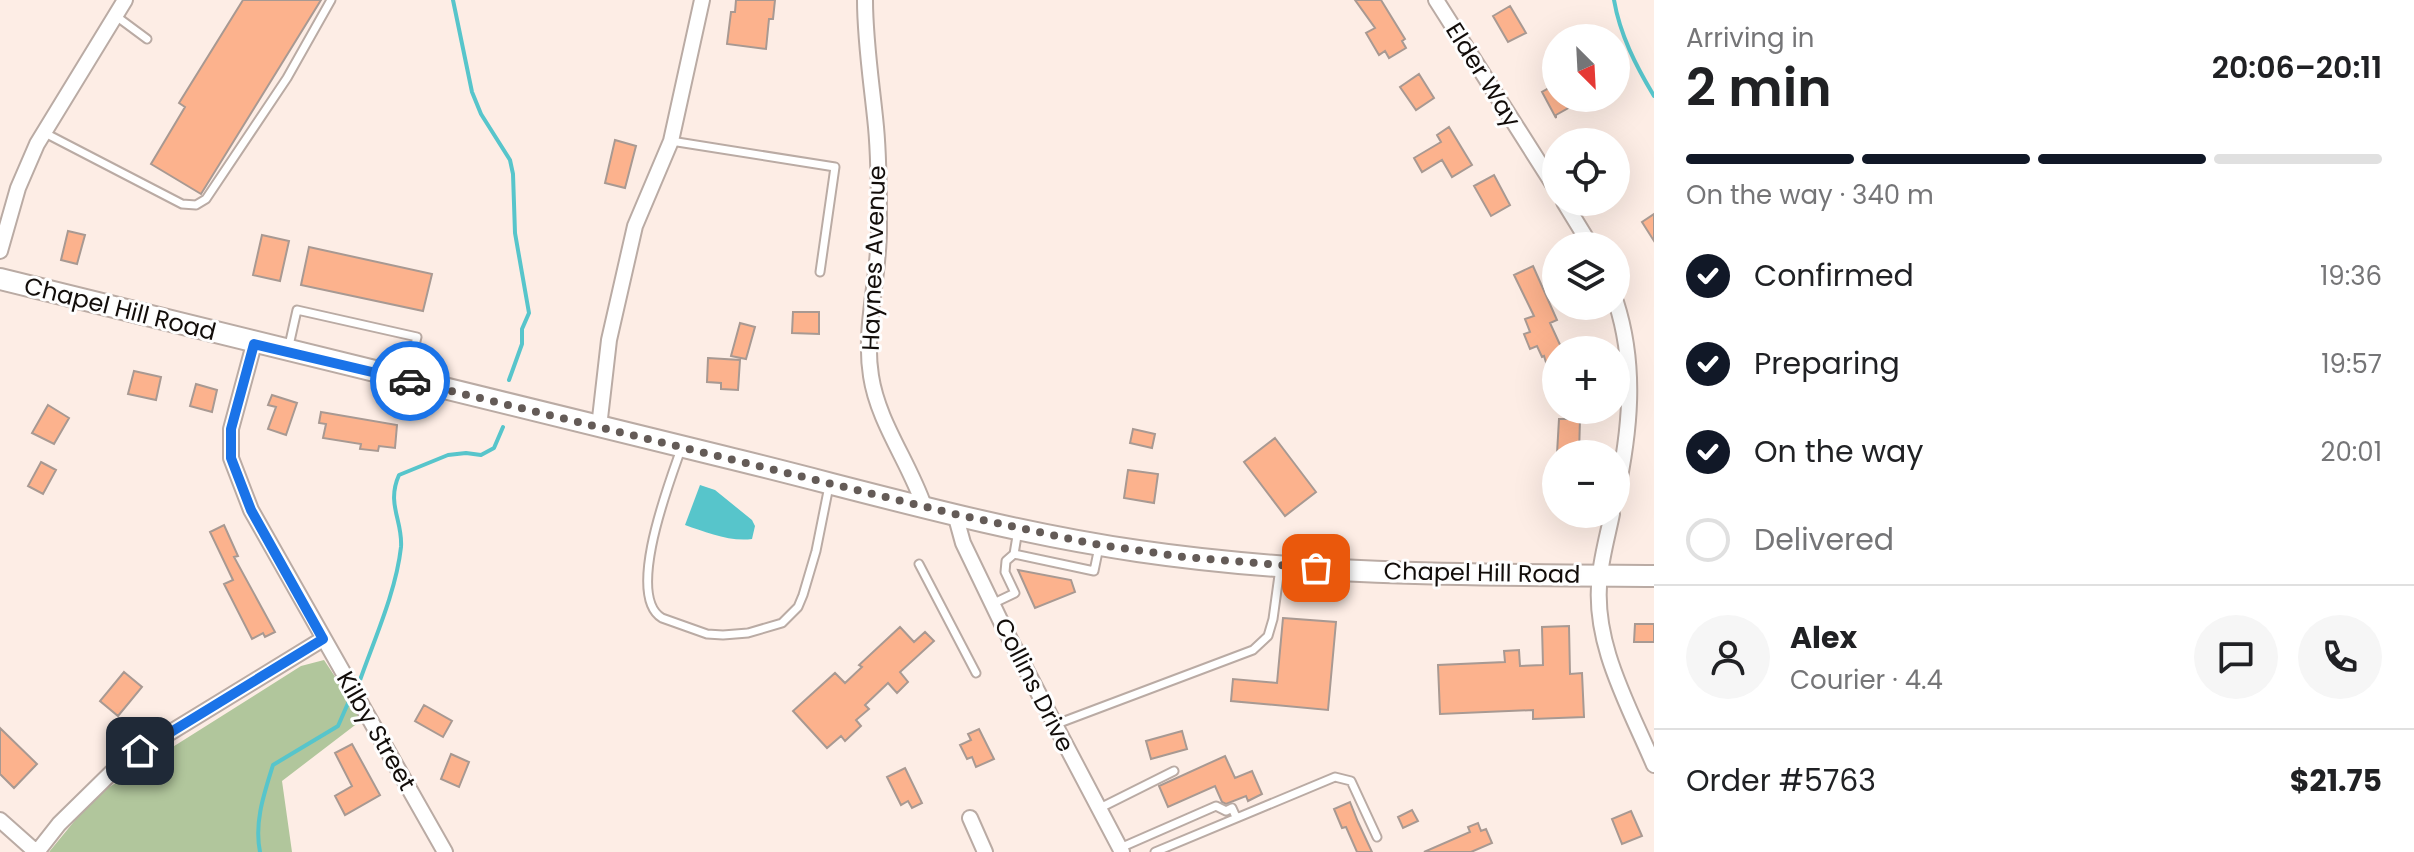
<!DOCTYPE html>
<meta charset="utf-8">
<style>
:root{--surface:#fff;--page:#f6f6f6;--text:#202124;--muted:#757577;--line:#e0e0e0;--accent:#111827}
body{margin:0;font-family:Poppins,sans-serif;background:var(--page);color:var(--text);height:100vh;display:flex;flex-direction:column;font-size:30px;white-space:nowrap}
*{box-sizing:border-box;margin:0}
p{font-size:26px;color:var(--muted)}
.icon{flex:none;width:44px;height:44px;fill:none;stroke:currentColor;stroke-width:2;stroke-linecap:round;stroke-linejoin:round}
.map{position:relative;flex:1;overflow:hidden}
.sheet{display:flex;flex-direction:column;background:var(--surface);width:760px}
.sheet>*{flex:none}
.needle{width:52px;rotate:156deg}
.fabs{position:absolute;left:1542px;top:24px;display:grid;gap:16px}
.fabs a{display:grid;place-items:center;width:88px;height:88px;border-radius:50%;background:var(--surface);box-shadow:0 8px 32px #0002;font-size:40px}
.pin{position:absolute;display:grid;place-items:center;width:68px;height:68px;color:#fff;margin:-34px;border-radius:16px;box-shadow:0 4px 12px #0006}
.courier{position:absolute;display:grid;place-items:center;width:80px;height:80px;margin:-40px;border:6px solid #1a73e8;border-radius:50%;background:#fff;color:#222;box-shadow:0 2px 10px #0007}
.summary em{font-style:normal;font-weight:600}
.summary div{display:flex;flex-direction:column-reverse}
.summary{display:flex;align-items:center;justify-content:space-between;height:136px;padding:0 32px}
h1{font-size:52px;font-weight:600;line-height:60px}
.bar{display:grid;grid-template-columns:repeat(4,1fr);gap:12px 8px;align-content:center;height:96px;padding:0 32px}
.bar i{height:10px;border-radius:6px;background:var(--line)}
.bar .active{background:var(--accent)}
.bar p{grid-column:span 4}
.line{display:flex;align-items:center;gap:20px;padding:0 32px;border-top:2px solid var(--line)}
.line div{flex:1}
.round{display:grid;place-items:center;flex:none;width:84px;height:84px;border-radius:42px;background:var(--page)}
ol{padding:0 32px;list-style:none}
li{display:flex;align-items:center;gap:24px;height:88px}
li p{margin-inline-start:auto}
li .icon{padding:8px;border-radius:50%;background:var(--accent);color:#fff;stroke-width:4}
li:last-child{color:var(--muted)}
li i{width:44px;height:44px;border:4px solid var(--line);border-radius:50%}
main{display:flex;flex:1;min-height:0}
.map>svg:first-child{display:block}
.green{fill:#b1c69c}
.water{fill:#57c5cb}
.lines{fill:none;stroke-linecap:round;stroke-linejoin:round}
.stream{stroke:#57c5cb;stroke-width:4}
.building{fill:#fcb28d;stroke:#a89992;stroke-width:2}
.service-casing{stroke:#baaba4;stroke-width:11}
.minor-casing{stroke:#baaba4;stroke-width:18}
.secondary-casing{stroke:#baaba4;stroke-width:24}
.service{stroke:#fff;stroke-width:7}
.minor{stroke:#fff;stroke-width:14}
.secondary{stroke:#fff;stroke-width:20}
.done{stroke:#645b57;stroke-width:8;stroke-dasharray:0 14.4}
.route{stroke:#1a73e8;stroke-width:10}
.labels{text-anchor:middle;stroke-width:6;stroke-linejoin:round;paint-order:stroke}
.street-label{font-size:24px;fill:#120d0a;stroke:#fefefe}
</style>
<main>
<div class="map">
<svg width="1654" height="852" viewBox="0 0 1654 852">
<rect width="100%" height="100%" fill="#fdede5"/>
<!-- green -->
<path class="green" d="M324,660L363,719L282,781L292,852H49L95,796L301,666Z"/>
<!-- water -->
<path class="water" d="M700,485L715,490L752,520L755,526L752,539C730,542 705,532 685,525Z"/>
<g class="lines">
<!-- stream -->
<path class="stream" d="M453,0L472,92L481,114L510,160L513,174L515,233L529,313L522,329V344L509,380
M1614,0C1620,35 1636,66 1654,96
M359,683C374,640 396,592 401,547C403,521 386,504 399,475L448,455L466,453L481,455L494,448L503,427
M260,852C254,822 264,794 273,765L338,726L349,701"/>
</g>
<!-- building -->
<path class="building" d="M243,0H321L201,194L151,164L185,107L179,103Z
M736,0H775L773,19H769L766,49L727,44L731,12H735Z
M1355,0H1381L1405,39L1402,41L1406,48L1389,58L1385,51L1379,55L1366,33L1375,28Z
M1510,6L1526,33L1508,42L1493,16Z
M1419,74L1434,98L1416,110L1400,87Z
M1556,84V98H1565L1570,107L1556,115V118L1542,92Z
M1449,127L1472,165L1452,177L1442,160L1422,172L1414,158L1441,142L1437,135Z
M615,140L636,146L625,188L605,183Z
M1494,175L1510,205L1491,216L1474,186Z
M1654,214V241L1642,222Z
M68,231L85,235L77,264L61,260Z
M262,235L289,241L280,281L253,275Z
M309,247L432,274L423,311L301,285Z
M1533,266L1557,320L1550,323L1562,349L1556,350V385H1553L1544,356L1542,357L1537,346L1530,349L1524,334L1530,332L1525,319L1534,316L1514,275Z
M793,312H819V334L792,333Z
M740,323L755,327L746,359L731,356Z
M708,358L740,360L738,390L721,389V383L707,382Z
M134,371L161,377L156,400L128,394Z
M196,384L217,390L212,412L190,406Z
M272,395L297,403L286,435L268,429L276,407L268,405Z
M48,405L69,418L54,444L32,433Z
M321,412L397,425L395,448L379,446L378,451L360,449L361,444L323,438L326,424L319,423Z
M1559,419H1580L1579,454H1557Z
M1133,429L1155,434L1152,448L1130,443Z
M1275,438L1316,492L1285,516L1244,462Z
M41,462L56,470L43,494L28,486Z
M1128,470L1158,474L1154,503L1124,498Z
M224,525L238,556L234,557L275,632L265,637L263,633L252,639L224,584L233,580L210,532Z
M1018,570L1071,580L1075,592L1035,608Z
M1283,618L1336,622L1328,710L1231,701L1233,679L1277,683Z
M1635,624H1654V642H1634Z
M1569,626L1570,674L1582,673L1584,717L1533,719V710L1440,714L1438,665L1505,662L1504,651L1519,650L1520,666L1543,665L1542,627Z
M900,627L914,642L925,632L934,641L900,672L908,682L897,693L888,683L865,705L869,709L856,720L861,726L845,741L841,736L827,748L793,711L835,673L845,683L862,667L859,665Z
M124,672L142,687L118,716L100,701Z
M424,705L452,721L443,737L415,721Z
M0,728L37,764L14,788L0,774Z
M979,729L994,759L976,767L972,757L967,759L960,745L971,740L968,734Z
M1182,731L1187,749L1151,759L1146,741Z
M352,744L380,795L345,815L335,796L352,786L335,753Z
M451,754L469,762L459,787L441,779Z
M1225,756L1235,778L1252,771L1262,794L1248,801L1246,796L1226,804L1222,802L1215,786L1168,807L1159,786Z
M905,768L922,803L912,808L908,801L901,805L887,777Z
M1350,802L1358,822L1372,852H1357L1346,827L1342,828L1334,809Z
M1412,810L1418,821L1403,828L1398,817Z
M1631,811L1642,836L1622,844L1612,819Z
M1478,823L1481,831L1486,829L1492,843L1471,852H1424L1470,832L1468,827Z"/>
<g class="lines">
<!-- service casing -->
<g class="service-casing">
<path id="service" d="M116,16L147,39
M43,132L182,204L196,205L206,199L287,78L331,0
M671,141L835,167L820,272
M288,350L297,310L417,337L407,375
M681,449C670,481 625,596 662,618L707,634L723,635L748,633L782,623L798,607L803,595L816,551L829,486
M1018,530L1014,554L1094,571L1099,547
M919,564L976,673
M992,604L1015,593L1005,572L1006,561L1014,554
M1054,725L1253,650L1268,636L1273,619L1280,568
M1100,808L1174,771
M1120,848L1216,806L1226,811L1232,808L1236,817
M1155,852L1335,777L1351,781L1377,837"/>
</g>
<!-- minor casing -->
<g class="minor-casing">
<path id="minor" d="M865,0C865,43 872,85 876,127C879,159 879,192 879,225C880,275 863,327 871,376C878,422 909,462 924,506
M1436,0L1556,189
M1564,202L1591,246
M0,251L18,188L37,144L125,0
M1616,302C1637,367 1630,432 1616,497
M254,344L231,429V458L251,510L445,852
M599,427L609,340L635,226L671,141L702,0
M955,514L963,543L1002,624L1122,852
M1612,514C1608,534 1602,555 1600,575C1591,641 1629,706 1654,765
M970,818L985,852
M0,820L36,852
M37,852L59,824L111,773L140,751L323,639"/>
</g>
<!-- secondary casing -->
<g class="secondary-casing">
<path id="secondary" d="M0,279C241,339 483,398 725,457C861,490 998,531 1138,551C1308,576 1482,575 1654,576"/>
</g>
<!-- service -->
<use href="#service" class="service"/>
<!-- minor -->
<use href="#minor" class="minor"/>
<!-- secondary -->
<use href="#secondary" class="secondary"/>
</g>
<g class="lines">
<!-- done -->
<path class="done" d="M410,381L955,514L1094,544L1184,557L1316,568"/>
<!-- route -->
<path class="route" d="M140,751L323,639L251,510L231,458V429L254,344L410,381"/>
</g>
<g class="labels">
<!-- street labels -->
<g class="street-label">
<text transform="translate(1483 75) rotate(58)" y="8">Elder Way</text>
<text transform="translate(874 258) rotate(-88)" y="8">Haynes Avenue</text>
<text transform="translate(120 309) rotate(14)" y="8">Chapel Hill Road</text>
<text transform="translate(1482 573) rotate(1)" y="8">Chapel Hill Road</text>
<text transform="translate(1034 685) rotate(63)" y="8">Collins Drive</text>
<text transform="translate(376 731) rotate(60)" y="8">Kilby Street</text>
</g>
</g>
</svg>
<div class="fabs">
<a><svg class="needle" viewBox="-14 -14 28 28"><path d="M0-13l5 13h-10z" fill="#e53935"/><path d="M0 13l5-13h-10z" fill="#757577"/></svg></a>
<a><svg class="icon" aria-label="locate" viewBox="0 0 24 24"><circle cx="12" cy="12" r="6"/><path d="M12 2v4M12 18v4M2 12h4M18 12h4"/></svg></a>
<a><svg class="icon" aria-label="layers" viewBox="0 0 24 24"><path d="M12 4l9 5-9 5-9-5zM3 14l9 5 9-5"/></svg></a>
<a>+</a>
<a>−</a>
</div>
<div class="pin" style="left:1316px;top:568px;background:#ea580c"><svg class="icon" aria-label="bag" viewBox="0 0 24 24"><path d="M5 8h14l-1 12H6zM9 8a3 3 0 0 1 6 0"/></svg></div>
<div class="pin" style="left:140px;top:751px;background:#1f2937"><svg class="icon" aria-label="home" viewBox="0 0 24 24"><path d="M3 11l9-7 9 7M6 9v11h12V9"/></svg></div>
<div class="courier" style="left:410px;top:381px"><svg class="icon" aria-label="car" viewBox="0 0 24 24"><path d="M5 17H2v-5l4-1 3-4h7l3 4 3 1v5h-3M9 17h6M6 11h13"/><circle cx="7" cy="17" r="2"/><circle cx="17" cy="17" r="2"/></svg></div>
</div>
<section class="sheet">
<div class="summary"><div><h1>2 min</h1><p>Arriving in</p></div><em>20:06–20:11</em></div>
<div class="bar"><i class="active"></i><i class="active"></i><i class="active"></i><i></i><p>On the way · 340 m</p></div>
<ol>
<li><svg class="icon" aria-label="check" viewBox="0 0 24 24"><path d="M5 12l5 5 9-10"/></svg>Confirmed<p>19:36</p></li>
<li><svg class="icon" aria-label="check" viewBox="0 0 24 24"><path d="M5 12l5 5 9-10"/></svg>Preparing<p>19:57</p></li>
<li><svg class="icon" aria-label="check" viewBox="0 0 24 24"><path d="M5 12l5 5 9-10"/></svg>On the way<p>20:01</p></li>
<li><i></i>Delivered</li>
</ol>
<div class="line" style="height:144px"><a class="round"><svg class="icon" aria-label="person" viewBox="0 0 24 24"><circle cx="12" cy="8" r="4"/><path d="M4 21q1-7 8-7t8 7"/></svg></a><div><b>Alex</b><p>Courier · 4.4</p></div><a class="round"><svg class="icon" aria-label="chat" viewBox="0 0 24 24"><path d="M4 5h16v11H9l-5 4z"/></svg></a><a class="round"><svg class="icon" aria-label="phone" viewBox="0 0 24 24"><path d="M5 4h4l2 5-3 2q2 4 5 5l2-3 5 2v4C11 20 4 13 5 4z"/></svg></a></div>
<div class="line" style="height:104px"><div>Order #5763</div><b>$21.75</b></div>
</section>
</main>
